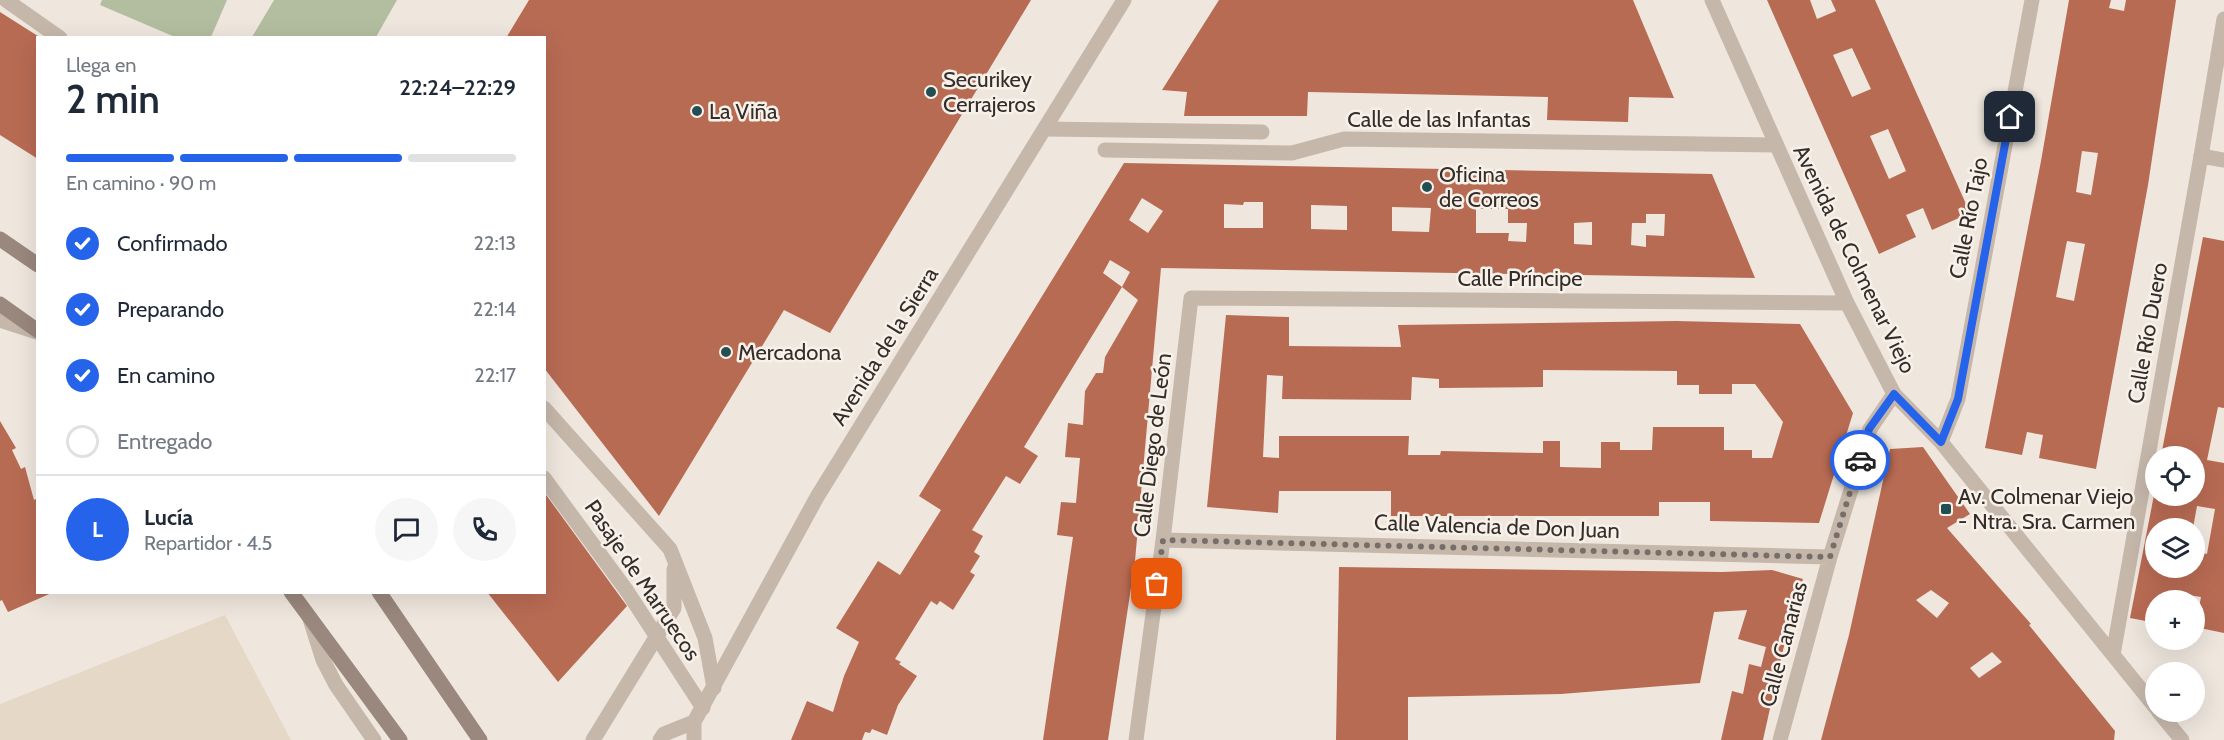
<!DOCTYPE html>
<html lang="es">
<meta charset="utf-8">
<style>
:root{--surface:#fff;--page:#f6f6f7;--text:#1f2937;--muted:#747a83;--line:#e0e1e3;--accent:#2563eb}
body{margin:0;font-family:Cabin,sans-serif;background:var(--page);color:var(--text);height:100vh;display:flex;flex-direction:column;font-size:22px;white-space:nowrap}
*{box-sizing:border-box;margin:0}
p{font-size:20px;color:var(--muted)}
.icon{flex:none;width:33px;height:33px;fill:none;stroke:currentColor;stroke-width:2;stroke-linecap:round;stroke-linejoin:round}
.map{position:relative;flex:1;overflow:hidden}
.side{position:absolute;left:36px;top:36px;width:510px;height:558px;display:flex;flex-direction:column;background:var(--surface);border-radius:0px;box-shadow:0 6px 24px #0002}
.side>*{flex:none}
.tools{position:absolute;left:2145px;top:446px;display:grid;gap:12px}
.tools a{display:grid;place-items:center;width:60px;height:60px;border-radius:50%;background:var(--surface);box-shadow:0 6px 24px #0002;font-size:30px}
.pin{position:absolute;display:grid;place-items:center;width:51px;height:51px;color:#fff;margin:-26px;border-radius:12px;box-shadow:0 3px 9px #0006}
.courier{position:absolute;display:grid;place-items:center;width:60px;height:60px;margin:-30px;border:4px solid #2563eb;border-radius:50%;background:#fff;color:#222;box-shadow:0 2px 8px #0007}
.overview em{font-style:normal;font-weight:600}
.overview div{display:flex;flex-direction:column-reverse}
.overview{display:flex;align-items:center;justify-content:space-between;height:102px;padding:0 30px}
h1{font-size:39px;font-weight:600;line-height:45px}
.bar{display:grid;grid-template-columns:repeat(4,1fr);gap:9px 6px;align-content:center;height:72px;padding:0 30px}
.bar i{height:8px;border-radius:4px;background:var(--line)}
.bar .current{background:var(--accent)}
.bar p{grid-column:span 4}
.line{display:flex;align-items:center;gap:15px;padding:0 30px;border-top:2px solid var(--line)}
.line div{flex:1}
.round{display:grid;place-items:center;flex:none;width:63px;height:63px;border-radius:32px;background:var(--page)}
ol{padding:0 30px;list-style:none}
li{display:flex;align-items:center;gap:18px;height:66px}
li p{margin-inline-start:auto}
li .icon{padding:6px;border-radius:50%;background:var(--accent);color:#fff;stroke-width:4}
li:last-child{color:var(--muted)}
li i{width:33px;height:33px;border:3px solid var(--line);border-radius:50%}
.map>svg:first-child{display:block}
.green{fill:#b3bd9f}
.plaza{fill:#e6d8c7}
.building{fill:#b86b53;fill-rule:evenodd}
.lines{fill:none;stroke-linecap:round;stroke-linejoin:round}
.service{stroke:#c6b7ab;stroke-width:15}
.pedestrian{stroke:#c6b7ab;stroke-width:15}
.minor{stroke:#c6b7ab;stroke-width:15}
.tertiary{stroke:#c6b7ab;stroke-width:15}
.secondary{stroke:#9a877d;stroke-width:15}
.done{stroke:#766e68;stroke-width:6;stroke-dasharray:0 10.8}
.route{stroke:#2563eb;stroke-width:8}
.poi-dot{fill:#244f52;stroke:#f8f1ea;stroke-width:2}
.labels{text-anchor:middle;stroke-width:5;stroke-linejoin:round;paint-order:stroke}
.poi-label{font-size:22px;fill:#352d29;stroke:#f8f1ea;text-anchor:start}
.street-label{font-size:22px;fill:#352d29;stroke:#f8f1ea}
</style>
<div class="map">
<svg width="2224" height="740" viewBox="0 0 2224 740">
<rect width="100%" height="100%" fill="#efe7de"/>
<!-- green -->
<path class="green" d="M102,0H227L211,37H175L100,5Z
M274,0H397L376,37H252Z"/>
<!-- plaza -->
<path class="plaza" d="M225,615L291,740H0V704Z"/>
<!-- building -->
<path class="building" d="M529,0H1031L830,333L784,310L659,516L544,368V38H506Z
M1219,0H1633L1674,98L1629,97L1628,122L1547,120L1548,97L1308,92L1307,116H1184L1187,92L1162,90Z
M1767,0H1810L1817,19L1836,11L1831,0H1875L1970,213L1932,230L1923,208L1906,215L1916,237L1879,254ZM1852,48L1871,89L1852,97L1833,55ZM1888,129L1906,171L1889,179L1870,136Z
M2069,0H2111L2109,8L2124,11L2126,0H2176L2148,185L2096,469L2039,458L2043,435L2027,432L2022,455L1985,448L2041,161ZM2082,151L2098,153L2091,195L2076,192ZM2067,241L2085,244L2074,301L2056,297Z
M0,12L41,38H38V159L0,135Z
M1124,163L1712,174L1755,278L1161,268L1135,561L1108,740H1043L1073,537L1057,535L1061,502L1076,503L1080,458L1065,457L1068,423L1083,425L1085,391L1096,373H1103L1105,357L1138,300L1122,287L1130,272L1110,260L1103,273L1122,287L1024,447L1038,456L1020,484L1006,476L972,530L983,536L974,552L980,556L970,572L975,575L953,610L940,601L937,605L931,601L895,659L901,662L899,664L917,676L898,705L887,735L872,729L870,733L865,732L862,740H791L807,701L833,712L844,676L859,642L836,628L878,561L900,575L941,510L919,496ZM1142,198L1163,211L1148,233L1129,220ZM1244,202H1263V228H1224V204L1243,205ZM1311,205L1347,206V230L1311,229ZM1392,207L1431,208L1429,232L1392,231ZM1476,209H1508V223H1527L1526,242L1508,241L1509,233H1476ZM1646,214H1665L1664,236L1646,235V247L1631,245L1632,223H1646ZM1592,222V245L1574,244V223Z
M2203,237L2224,241V408L2218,407L2207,460L2224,463V633L2195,627L2201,597L2182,594L2181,600H2156V623L2130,618L2154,495H2194V456H2161ZM2197,506L2215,509L2207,554L2194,551V567H2156V528H2193Z
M1226,315L1289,317V346L1401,347L1398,325L1676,321L1800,324L1853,413L1819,523L1710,521V502H1659V516H1391V491H1279L1278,513L1207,507ZM1543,370L1677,371V385H1699V394H1732V384H1755L1783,422L1772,458H1752V450H1724V427H1653L1652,450H1620V442H1601V468L1560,467V441H1543V453L1441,451L1440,455H1408L1409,436H1279V458L1263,457L1267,375L1283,376L1282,399L1411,400L1412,377L1439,379V388L1543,387Z
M0,421L16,448L12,450L21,469L25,467L34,500L38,498V592H54L8,612L2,600L0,601Z
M1923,447L1970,514L1947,528L2031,624L2029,625L2115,731L2114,740H1821L1849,635L1890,449ZM1931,590L1949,603L1937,618L1916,600ZM1992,652L2002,662L1979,678L1970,668Z
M544,492L627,606L558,682L487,592H544Z
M1339,567L1722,572L1772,570L1803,579L1783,650L1763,740H1721L1732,691L1743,694L1749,664L1761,667L1766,647L1738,639L1747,610L1714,612L1700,683L1561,694L1408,697V740H1336Z"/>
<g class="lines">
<!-- service -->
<path class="service" d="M1045,129L1262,132
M544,408L670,549L705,638L714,688
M593,740L674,608V569"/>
<!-- pedestrian -->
<path class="pedestrian" d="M6,0L60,38
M1105,150L1292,153L1344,139L1775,145
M2201,156L2224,19
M544,478L627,591L703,708"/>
<!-- minor -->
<path class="minor" d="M1712,0L1847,303L1894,394L1941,442L2156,708
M0,320L37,332
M1941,442L1958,399L2032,0
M1163,540L1830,557
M310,619L323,660L336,685L374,740
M2113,655L2201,156L2224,160
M2158,711L2182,740
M1136,740L1163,540L1191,298L1847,303
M1780,740L1830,557L1870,429L1894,394"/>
<!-- tertiary -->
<path class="tertiary" d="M660,740L664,734L694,722
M694,740V722L817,497L1124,0"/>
<!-- secondary -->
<path class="secondary" d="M0,239L38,265
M0,304L38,331
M291,592L400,740
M379,592L480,740"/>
</g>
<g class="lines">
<!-- done -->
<path class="done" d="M1157,584L1163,540L1830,557L1860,460"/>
<!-- route -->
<path class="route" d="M1860,460L1869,429L1894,394L1941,442L1958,399L2010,117"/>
</g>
<!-- markers -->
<g class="poi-dot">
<circle cx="931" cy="92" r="6"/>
<circle cx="697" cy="111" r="6"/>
<circle cx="1427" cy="187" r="6"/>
<circle cx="726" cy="352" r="6"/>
<rect x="1940" y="503" width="12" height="12" rx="3"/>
</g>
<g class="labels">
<!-- poi labels -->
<g class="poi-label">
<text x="943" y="87">Securikey<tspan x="943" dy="25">Cerrajeros</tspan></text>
<text x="709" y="119">La Viña</text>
<text x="1439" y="182">Oficina<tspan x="1439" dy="25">de Correos</tspan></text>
<text x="738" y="360">Mercadona</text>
<text x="1958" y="504">Av. Colmenar Viejo<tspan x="1958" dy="25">- Ntra. Sra. Carmen</tspan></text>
</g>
<!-- street labels -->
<g class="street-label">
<text x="1439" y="127">Calle de las Infantas</text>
<text transform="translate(1968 218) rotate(-79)" y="8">Calle Río Tajo</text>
<text transform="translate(1855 259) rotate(64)" y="8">Avenida de Colmenar Viejo</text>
<text x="1520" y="286">Calle Príncipe</text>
<text transform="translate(2147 333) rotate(-80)" y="8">Calle Río Duero</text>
<text transform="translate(884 346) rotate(-58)" y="8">Avenida de la Sierra</text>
<text transform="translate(1152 445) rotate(-83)" y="8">Calle Diego de León</text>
<text transform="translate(1497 526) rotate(2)" y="8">Calle Valencia de Don Juan</text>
<text transform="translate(643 580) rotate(56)" y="8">Pasaje de Marruecos</text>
<text transform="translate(1783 644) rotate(-75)" y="8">Calle Canarias</text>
</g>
</g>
</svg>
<div class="tools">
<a><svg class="icon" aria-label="locate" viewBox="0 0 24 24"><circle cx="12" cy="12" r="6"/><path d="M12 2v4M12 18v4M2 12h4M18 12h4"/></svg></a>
<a><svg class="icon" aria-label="layers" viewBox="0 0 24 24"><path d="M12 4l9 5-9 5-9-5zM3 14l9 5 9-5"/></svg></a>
<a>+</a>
<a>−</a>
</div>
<div class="pin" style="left:1157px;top:584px;background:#ea580c"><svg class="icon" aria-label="bag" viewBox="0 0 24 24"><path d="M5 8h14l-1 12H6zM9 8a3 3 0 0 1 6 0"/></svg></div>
<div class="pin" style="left:2010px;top:117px;background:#1f2937"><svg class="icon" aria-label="home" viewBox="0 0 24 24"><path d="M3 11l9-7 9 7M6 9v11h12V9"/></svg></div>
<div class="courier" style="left:1860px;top:460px"><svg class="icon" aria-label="car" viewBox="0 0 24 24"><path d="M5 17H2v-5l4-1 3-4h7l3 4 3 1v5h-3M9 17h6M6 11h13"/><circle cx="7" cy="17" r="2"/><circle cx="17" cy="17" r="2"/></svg></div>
<section class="side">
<div class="overview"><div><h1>2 min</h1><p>Llega en</p></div><em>22:24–22:29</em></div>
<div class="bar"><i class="current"></i><i class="current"></i><i class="current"></i><i></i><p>En camino · 90 m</p></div>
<ol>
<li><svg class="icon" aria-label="check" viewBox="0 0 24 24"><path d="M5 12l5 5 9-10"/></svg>Confirmado<p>22:13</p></li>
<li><svg class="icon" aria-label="check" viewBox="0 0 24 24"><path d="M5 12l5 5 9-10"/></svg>Preparando<p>22:14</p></li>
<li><svg class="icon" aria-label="check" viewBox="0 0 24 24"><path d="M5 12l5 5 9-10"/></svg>En camino<p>22:17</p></li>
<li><i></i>Entregado</li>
</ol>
<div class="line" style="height:108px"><b class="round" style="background:var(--accent);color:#fff">L</b><div><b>Lucía</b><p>Repartidor · 4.5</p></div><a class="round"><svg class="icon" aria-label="chat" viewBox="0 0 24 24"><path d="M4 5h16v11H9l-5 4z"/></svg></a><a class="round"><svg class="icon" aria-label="phone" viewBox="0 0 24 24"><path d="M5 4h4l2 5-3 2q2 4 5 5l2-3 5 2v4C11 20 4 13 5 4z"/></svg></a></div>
</section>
</div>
